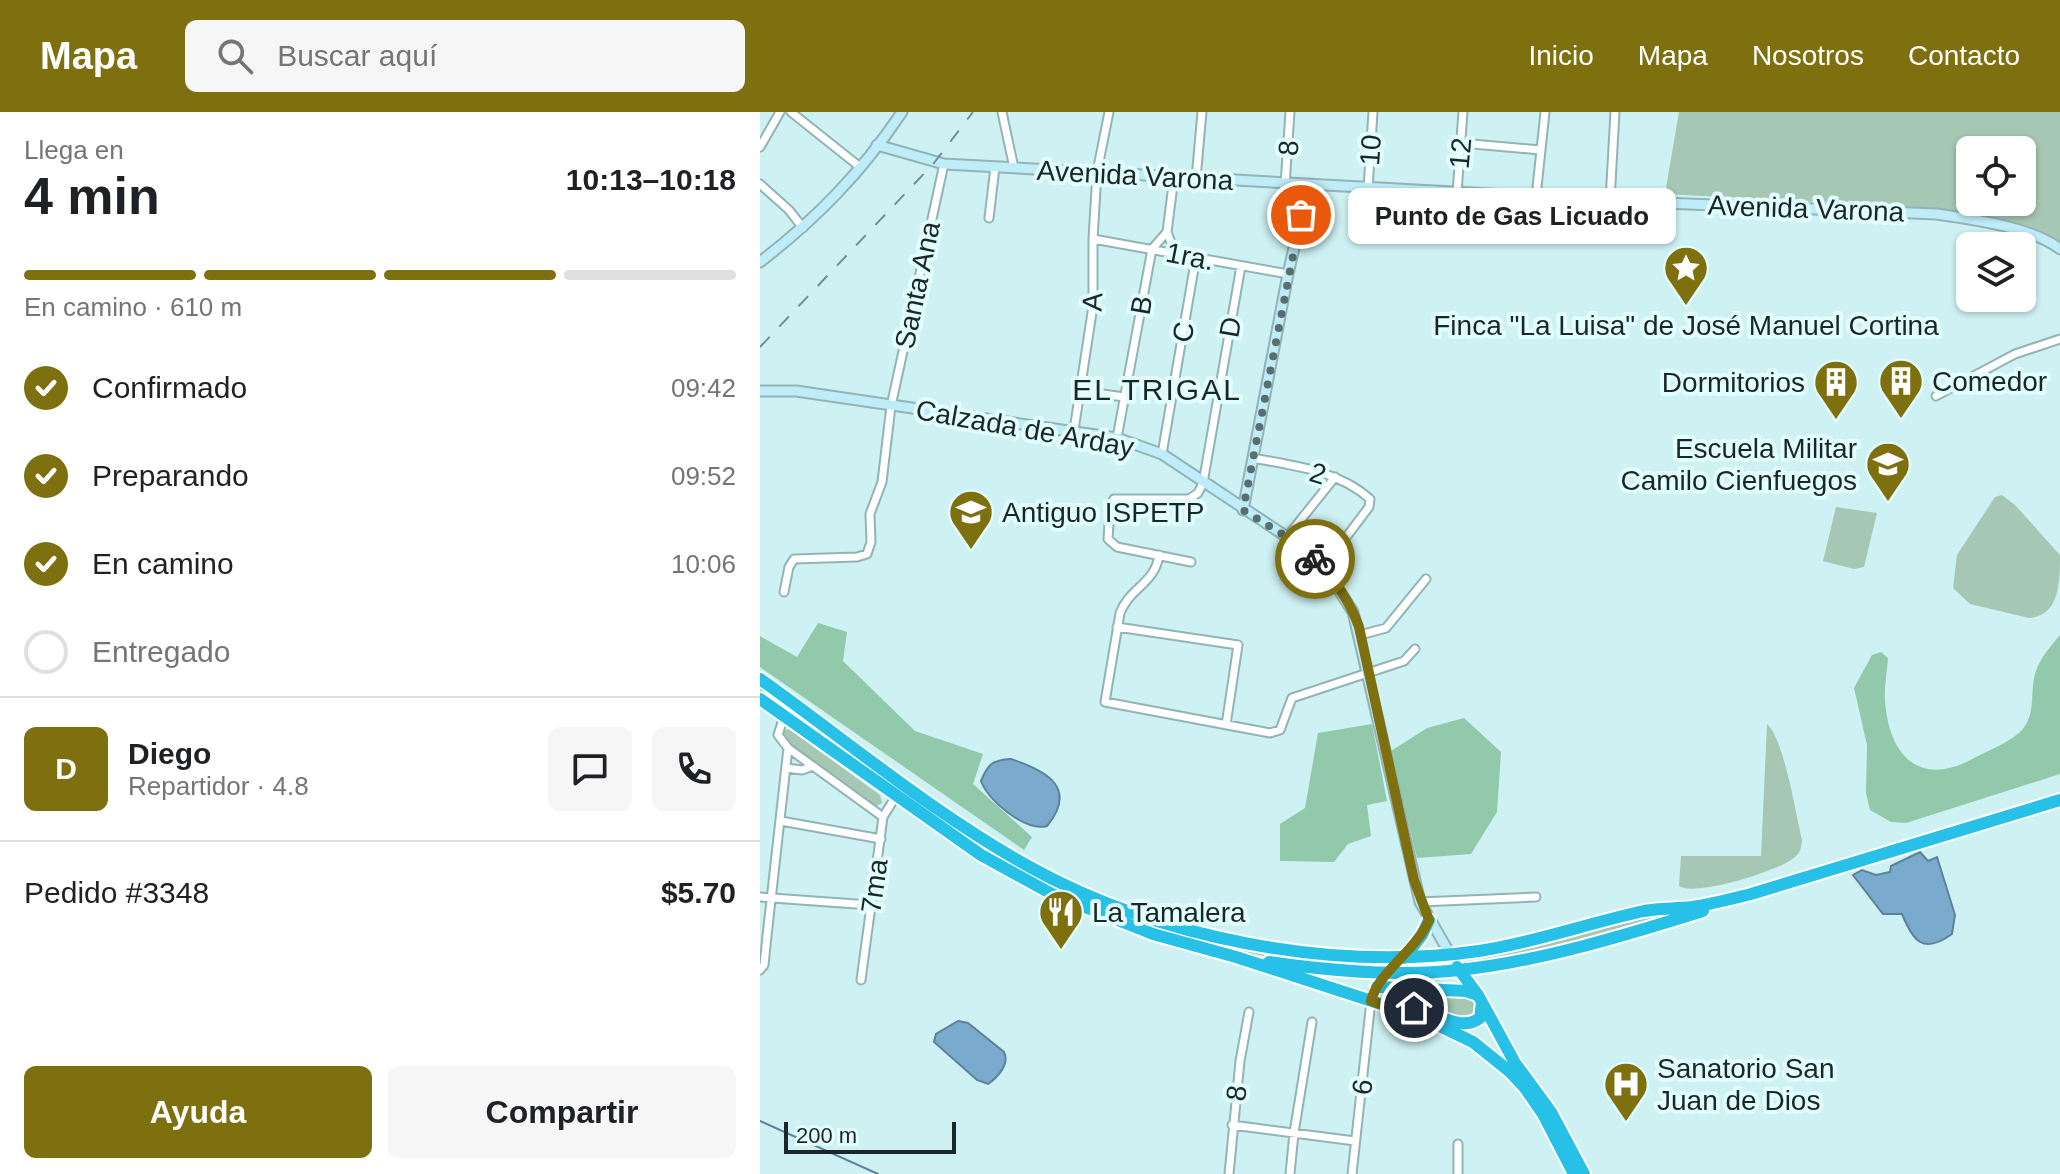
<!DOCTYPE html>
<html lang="es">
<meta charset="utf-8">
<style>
:root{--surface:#fff;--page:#f6f6f6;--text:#202124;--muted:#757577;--line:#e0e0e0;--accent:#7e700f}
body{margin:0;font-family:Arial,sans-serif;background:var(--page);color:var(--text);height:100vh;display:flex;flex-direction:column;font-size:30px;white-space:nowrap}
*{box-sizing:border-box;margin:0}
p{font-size:26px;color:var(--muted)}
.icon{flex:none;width:44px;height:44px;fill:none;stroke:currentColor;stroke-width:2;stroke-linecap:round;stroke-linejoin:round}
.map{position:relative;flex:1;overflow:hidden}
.details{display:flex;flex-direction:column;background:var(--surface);width:760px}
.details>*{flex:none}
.fabs{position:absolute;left:1196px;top:24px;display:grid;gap:16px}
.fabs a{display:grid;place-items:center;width:80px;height:80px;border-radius:12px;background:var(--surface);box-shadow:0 2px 6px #0004;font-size:40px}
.scale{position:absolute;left:24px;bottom:20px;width:172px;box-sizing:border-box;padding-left:8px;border:4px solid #1a2728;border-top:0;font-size:22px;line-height:28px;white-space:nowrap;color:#1a2728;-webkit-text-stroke:6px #e1fdfe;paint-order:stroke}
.pin{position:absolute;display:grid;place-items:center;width:68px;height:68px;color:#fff;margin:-34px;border:4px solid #fff;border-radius:50%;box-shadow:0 2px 8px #0007}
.courier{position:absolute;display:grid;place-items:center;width:80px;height:80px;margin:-40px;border:6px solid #7e700f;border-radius:50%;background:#fff;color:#222;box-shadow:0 2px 10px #0007}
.bubble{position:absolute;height:56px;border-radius:12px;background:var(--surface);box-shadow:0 2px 6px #0004;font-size:26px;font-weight:700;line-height:56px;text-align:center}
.head em{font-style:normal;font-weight:700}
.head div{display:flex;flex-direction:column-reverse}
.head{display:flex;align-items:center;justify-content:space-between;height:136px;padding:0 24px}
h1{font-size:52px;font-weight:700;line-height:60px}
.bar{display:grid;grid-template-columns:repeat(4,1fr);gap:12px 8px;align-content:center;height:96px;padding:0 24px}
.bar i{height:10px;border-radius:6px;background:var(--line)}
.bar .current{background:var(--accent)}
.bar p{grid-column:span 4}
.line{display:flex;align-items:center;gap:20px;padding:0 24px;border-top:2px solid var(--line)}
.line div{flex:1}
.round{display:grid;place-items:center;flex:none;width:84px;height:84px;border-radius:12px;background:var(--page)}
ol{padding:0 24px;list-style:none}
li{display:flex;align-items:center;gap:24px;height:88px}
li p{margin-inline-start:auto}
li .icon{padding:8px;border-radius:50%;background:var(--accent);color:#fff;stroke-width:4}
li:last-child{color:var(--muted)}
li i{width:44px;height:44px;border:4px solid var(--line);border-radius:50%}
.cta{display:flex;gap:16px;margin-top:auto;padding:16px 24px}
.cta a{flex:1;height:92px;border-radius:12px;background:var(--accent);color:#fff;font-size:32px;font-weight:700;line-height:92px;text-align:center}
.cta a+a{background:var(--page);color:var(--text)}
header{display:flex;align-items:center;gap:48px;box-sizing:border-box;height:112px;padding:0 40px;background:var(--accent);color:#fff}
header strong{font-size:38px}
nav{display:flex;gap:44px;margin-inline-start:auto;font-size:28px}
.search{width:560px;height:72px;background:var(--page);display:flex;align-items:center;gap:20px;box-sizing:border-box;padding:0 28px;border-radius:12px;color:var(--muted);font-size:30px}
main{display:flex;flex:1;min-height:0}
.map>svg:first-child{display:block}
.green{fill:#a6c7b4;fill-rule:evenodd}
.forest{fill:#91c9aa}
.water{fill:#7aaacd;stroke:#5d839c;stroke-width:2}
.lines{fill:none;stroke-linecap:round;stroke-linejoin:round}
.stream{stroke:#5d839c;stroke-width:2}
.street-casing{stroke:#92b4b5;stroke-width:11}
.secondary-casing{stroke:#92b4b5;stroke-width:13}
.highway-casing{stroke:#fff;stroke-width:16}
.street{stroke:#fff;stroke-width:7}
.secondary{stroke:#beecf8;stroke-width:9}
.highway{stroke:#27c1e8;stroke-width:12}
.rail{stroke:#758e8f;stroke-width:2;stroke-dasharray:14 14;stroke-linecap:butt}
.done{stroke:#596e6f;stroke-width:8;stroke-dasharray:0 14.4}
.route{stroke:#7e700f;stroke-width:10}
.labels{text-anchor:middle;stroke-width:8;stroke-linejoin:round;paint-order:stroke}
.street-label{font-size:28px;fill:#1a2728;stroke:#e1fdfe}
.poi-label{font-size:28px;fill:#1a2728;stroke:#e1fdfe;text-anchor:start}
.neighbourhood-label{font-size:30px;letter-spacing:2px;fill:#1a2728;stroke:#e1fdfe}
</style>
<header>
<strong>Mapa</strong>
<div class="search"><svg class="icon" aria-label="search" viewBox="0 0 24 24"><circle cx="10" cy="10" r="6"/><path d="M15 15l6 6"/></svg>Buscar aquí</div>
<nav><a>Inicio</a><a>Mapa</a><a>Nosotros</a><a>Contacto</a></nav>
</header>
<main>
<section class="details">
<div class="head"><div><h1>4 min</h1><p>Llega en</p></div><em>10:13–10:18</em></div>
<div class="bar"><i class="current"></i><i class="current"></i><i class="current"></i><i></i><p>En camino · 610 m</p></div>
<ol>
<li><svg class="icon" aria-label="check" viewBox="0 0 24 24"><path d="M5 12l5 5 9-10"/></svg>Confirmado<p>09:42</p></li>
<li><svg class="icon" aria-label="check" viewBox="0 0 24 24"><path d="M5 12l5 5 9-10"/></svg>Preparando<p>09:52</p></li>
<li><svg class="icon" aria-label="check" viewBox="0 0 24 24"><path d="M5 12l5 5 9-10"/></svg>En camino<p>10:06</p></li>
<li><i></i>Entregado</li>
</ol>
<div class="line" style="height:144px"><b class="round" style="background:var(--accent);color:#fff">D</b><div><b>Diego</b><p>Repartidor · 4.8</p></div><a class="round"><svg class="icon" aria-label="chat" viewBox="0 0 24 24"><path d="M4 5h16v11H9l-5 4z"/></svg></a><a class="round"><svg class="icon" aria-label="phone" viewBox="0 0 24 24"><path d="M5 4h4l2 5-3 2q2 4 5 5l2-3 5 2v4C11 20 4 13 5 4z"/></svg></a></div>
<div class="line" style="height:104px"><div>Pedido #3348</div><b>$5.70</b></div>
<div class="cta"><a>Ayuda</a><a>Compartir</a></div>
</section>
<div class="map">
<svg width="1300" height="1062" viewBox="0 0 1300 1062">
<rect width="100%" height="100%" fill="#cef1f3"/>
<!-- green -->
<path class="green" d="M919,0H1300V134L1258,113L1174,96L905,82ZM1210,38H1262V90H1210Z
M1242,383L1255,393L1300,443C1300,469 1300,504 1269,506L1210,492L1193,476L1197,443L1235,385Z
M1076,395L1117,401L1104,455L1094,457L1063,449Z
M0,576L188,708L398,813L628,850L621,856C591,854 560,853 530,848C447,836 351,808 277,768C179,716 90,646 0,582Z
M1007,612C1024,627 1036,703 1042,728C1041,735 1041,740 1035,745C1020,759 935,785 919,774L921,744H1001Z
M29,617L120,683L122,691L115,695L24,628L22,619Z
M887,804L905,807C838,826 772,842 703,851L697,843Z
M618,879L707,882L717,890L716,902L707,908L645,888L634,892L616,885Z"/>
<!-- forest -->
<path class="forest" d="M58,511L87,520L83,549L155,619L223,642L213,672L272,725L264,738L0,555V524L37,545Z
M1300,523V662L1146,711L1131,710L1110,698L1106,681L1107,633L1094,576L1112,543L1121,540L1128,546C1127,560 1124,575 1125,589C1129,645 1161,676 1214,646C1229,638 1251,630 1262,618C1277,601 1269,579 1276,559C1281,545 1290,535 1300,523Z
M704,606L741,640L737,700L711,742L657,746L631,639L667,616Z
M612,612L627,689L607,693L611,724L588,732L574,750L520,749V712L545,696L558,621Z"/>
<!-- water -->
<path class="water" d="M251,647C287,659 318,676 287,714C266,720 228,689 221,669C228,652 232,648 251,647Z
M1160,740L1168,749L1177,745L1195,803L1192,822C1163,843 1153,829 1142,802H1123L1093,763L1102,758L1116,763L1130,760L1131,754Z
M198,909L208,911L244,940C250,952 238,965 228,972L217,968L174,930L176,922Z"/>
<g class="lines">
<!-- stream -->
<path class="stream" d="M0,1009L118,1062"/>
<!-- street casing -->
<g class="street-casing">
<path id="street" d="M31,0L100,55
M242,0L254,56
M701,31L781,38
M0,35L20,0
M436,67L442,0
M0,72L29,98L43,116
M525,73L530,0
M608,77L613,0
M697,81L703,0
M776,85L785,0
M850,89L855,0
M229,106L235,55
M407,120L415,141
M333,127L528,162
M321,279L364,285
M1176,284L1255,242L1300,227
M314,318L333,194V127L337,60L349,0
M357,326L392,137L407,120L414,65
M402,342L436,145
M493,346C534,354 578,358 610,387L609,395L563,456
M527,425L575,365
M399,443C395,472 370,475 360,501L345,590L510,621L520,618L532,586L644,549L655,537
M431,450L357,435L348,427L350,396L354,387H429L438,381L443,371L481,154
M24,480L29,455L34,447L97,445L107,442L111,430L110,402L122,370L131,294L184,52
M357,515L478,533L466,613
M600,523L626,516L666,467
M24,604L18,623L28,636L123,705
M26,656L42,658L53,654
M21,709L121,727
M0,785L110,793
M660,790L776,785
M0,858L4,853L7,824L28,636
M101,868L123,705L136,684
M472,1013L595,1029
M698,1032V1062
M469,1062L480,949L489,900
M530,1062L534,1021L552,910
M592,1062L611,889"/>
</g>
<!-- secondary casing -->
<g class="secondary-casing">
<path id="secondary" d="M117,33L184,52L855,89L1176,102C1211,107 1272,115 1300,137
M0,150C57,106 101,61 142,0
M0,279H36L357,326L402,342L527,425L549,441L570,464L593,500L660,790L690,842
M483,398L528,162L548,74"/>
</g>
<!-- highway casing -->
<g class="highway-casing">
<path id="highway" d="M0,567C88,630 173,701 268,754C397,826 572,860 719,839C777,830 828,811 884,799C900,796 916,797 932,795C952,792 971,787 991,782L1300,688
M0,587L221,743L292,782L393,822L476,845L661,905L713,930L749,959L765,976L783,1002L814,1062
M644,846L662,823L669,808
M509,850C571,859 636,865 699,858C778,850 866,823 943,799
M697,855L718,883L755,951L791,1000L824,1062
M617,875L706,879L718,883
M669,901C686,907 704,918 720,906L722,891"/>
</g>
<!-- street -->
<use href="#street" class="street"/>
<!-- secondary -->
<use href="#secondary" class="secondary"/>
<!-- highway -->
<use href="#highway" class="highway"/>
<!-- rail -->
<path class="rail" d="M0,235L174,51L213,0"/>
</g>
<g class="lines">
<!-- done -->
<path class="done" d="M541,103L483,398L527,425L555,447"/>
<!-- route -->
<path class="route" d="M555,447C574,467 590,489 599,515L654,768L669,808C656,839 618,860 611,889L635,897L654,896"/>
</g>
<!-- icons -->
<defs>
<g id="sight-pin" transform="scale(2.3)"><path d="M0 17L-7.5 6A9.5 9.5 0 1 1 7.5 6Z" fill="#7e700f" stroke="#e1fdfe"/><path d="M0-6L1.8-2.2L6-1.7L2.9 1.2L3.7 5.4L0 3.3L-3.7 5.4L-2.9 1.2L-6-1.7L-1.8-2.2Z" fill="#fff"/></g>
<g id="building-pin" transform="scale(2.3)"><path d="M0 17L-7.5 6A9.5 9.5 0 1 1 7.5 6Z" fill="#7e700f" stroke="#e1fdfe"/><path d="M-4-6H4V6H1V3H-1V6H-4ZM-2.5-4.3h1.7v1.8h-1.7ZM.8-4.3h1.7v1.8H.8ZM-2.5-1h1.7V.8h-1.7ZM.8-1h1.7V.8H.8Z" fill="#fff"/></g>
<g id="school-pin" transform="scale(2.3)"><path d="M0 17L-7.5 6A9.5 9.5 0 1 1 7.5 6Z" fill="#7e700f" stroke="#e1fdfe"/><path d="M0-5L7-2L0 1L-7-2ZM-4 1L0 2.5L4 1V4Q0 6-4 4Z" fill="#fff"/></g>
<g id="university-pin" transform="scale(2.3)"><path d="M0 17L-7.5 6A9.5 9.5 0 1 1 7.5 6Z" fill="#7e700f" stroke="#e1fdfe"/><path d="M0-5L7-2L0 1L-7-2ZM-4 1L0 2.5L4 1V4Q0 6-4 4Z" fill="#fff"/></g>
<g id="restaurant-pin" transform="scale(2.3)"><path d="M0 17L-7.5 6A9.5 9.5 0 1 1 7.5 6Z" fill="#7e700f" stroke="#e1fdfe"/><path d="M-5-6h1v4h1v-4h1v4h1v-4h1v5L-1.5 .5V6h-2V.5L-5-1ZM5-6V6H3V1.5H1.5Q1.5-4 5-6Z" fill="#fff"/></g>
<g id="hospital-pin" transform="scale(2.3)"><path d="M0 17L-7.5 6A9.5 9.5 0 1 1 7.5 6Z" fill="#7e700f" stroke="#e1fdfe"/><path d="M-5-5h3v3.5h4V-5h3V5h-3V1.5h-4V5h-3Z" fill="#fff"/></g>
</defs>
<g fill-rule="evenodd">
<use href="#sight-pin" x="926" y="156"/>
<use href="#building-pin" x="1141" y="269"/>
<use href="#building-pin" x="1076" y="270"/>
<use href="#school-pin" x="1128" y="352"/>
<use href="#university-pin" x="211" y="400"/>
<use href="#restaurant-pin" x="301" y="800"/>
<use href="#hospital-pin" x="866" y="972"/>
</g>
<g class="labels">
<!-- street labels -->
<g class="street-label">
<text transform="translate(528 36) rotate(-86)" y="10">8</text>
<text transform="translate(610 38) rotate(-86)" y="10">10</text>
<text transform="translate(700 41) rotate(-85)" y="10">12</text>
<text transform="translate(375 63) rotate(3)" y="10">Avenida Varona</text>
<text transform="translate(1046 96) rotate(2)" y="10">Avenida Varona</text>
<text transform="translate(430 144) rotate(11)" y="10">1ra.</text>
<text transform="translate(157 173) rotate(-78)" y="10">Santa Ana</text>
<text transform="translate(332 190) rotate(-87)" y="10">A</text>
<text transform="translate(381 193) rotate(-80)" y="10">B</text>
<text transform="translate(470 215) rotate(-80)" y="10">D</text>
<text transform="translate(423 220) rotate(-80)" y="10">C</text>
<text transform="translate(265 316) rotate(10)" y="10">Calzada de Arday</text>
<text transform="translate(558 361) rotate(17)" y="10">2</text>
<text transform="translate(114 774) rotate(-82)" y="10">7ma</text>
<text transform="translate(602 975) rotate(-82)" y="10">6</text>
<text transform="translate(476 981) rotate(-83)" y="10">8</text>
</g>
<!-- poi labels -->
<g class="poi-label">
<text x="926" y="223" text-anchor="middle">Finca "La Luisa" de José Manuel Cortina</text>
<text x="1172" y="279">Comedor</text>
<text x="1045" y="280" text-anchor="end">Dormitorios</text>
<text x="1097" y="346" text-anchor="end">Escuela Militar<tspan x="1097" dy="32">Camilo Cienfuegos</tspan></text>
<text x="242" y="410">Antiguo ISPETP</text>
<text x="332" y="810">La Tamalera</text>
<text x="897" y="966">Sanatorio San<tspan x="897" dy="32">Juan de Dios</tspan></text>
</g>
<!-- neighbourhood labels -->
<g class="neighbourhood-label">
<text x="397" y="288">EL TRIGAL</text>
</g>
</g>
</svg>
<div class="fabs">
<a><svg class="icon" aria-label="locate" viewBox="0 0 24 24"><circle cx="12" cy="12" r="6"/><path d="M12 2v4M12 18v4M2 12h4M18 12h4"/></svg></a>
<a><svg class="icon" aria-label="layers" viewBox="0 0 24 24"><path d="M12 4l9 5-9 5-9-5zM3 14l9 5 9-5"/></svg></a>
</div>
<div class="scale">200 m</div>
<div class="pin" style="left:541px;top:103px;background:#ea580c"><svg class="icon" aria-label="bag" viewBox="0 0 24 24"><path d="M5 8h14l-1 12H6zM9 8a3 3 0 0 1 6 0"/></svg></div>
<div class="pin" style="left:654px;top:896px;background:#1f2937"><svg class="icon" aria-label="home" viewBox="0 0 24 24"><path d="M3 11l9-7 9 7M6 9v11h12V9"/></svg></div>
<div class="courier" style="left:555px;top:447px"><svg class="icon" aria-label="bike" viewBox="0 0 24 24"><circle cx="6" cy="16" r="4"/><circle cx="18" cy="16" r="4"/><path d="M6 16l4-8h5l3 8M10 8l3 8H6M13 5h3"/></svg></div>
<div class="bubble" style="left:588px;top:76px;width:328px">Punto de Gas Licuado</div>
</div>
</main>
